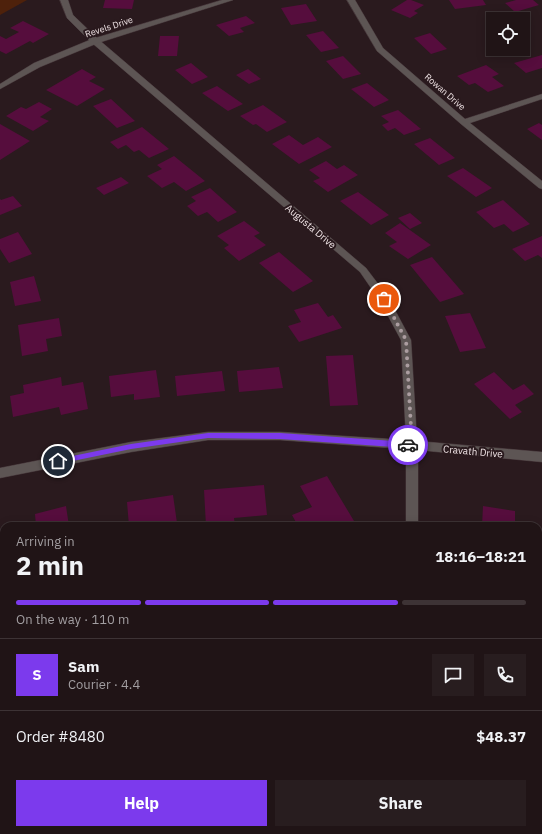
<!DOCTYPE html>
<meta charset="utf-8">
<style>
:root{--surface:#201416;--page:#281d1f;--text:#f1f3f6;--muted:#a29ea1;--line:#3d3335;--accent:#7c3aed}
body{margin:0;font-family:"IBM Plex Sans",sans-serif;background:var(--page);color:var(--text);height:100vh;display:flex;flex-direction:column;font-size:15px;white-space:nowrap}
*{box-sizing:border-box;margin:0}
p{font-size:13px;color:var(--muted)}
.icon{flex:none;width:22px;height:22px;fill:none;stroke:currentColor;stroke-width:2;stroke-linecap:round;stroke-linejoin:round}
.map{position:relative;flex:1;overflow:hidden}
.sheet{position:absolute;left:0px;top:522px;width:542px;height:312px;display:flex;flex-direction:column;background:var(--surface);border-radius:12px 12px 0 0;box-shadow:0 2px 10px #0003,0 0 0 1px var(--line)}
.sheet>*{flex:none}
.buttons{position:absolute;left:486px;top:12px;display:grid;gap:8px}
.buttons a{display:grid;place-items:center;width:44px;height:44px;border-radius:0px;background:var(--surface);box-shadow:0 2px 10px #0003,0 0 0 1px var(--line);font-size:20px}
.pin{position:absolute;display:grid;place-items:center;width:34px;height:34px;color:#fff;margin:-17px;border:2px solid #fff;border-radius:50%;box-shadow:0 1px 4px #0007}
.courier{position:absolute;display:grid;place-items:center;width:40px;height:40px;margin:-20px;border:3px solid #7c3aed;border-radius:50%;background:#fff;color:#222;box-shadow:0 1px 5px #0007}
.head em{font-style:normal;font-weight:800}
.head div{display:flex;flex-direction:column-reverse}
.head{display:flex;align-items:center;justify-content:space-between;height:68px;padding:0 16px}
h1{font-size:26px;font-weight:800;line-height:30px}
.bar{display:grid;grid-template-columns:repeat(4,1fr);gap:6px 4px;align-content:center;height:48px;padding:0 16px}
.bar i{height:5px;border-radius:3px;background:var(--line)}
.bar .on{background:var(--accent)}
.bar p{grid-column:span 4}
.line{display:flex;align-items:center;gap:10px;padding:0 16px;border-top:1px solid var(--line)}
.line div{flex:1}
.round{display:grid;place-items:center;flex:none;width:42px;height:42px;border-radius:0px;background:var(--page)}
.cta{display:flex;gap:8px;margin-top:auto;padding:8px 16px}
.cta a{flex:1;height:46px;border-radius:0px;background:var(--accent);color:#fff;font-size:16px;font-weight:800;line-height:46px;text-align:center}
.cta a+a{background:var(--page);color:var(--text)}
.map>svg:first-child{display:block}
.green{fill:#4e210b}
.building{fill:#560d3d}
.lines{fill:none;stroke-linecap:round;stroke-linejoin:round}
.minor-casing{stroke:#46363a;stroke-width:1}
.tertiary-casing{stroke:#46363a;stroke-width:1}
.minor{fill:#5d5554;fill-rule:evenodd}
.tertiary{fill:#5d5554;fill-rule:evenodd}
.route{fill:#7c3aed}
.done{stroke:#ab9da0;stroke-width:4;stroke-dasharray:0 7.2}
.labels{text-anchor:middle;stroke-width:4;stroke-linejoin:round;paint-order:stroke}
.far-street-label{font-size:9px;fill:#f0e4e6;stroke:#2a1a1e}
.street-label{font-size:10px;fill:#f0e4e6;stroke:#2a1a1e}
</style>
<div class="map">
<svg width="542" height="834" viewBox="0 0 542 834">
<rect width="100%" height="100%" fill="#2a1a1e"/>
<!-- green -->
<path class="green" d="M0,0H27L0,15Z"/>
<!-- building -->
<path class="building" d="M105,0H134L132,9L103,8Z
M407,0H411L424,5L414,11L418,13L410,18L391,10Z
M449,0H483L486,5L455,9Z
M516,0H533L539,5L515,12L505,3Z
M306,4L317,21L291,25L281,8Z
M246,16L255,23L240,28L244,32L229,36L216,25Z
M23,21L49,34L33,43L30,41L6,54L0,51V36L6,39L19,32L10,28Z
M323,31L339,48L321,52L306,35Z
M430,33L447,49L431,54L414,38Z
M160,36H179L177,56H158Z
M542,55V68L526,73L514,63Z
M343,56L361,74L343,79L326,61Z
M191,63L208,77L192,84L175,70Z
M486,65L499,74L492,77L504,86L488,92L475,83L469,85L457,76Z
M82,69L96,77L89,81L105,89L77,106L46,90Z
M248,69L261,79L249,84L236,75Z
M367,83L389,100L374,107L351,89Z
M217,86L243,104L228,111L202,93Z
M111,99L135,121L117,128L93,106Z
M39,102L52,109L40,117L49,121L33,131L6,116L21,107L26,109Z
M263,105L287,122L267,132L256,124L253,125L240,116Z
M398,110L421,129L404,135L395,128L388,131L382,125L389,122L381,116Z
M539,123L542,125V140L527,129Z
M0,124L30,141L0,160Z
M142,127L169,149L149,158L139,150L134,152L126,145L118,149L110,142Z
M289,135L303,145L318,137L332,147L299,164L272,144Z
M430,138L455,158L439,165L414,144Z
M174,156L205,181L186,191L174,182L162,188L147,176L162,169L157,165Z
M326,161L337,169L344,165L358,175L328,192L313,181L320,178L309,170Z
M463,168L492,188L476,197L447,176Z
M121,177L129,183L104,195L96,188Z
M210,188L237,212L218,222L207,212L198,216L187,206L196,201L191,197Z
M358,192L389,215L371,225L340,201Z
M13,196L22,206L0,215V199L1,200Z
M503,200L530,224L513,232L504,224L494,228L476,212Z
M410,213L422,223L410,229L398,218Z
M244,221L260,233L254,236L266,245L239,261L224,248L229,245L217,236Z
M400,223L431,245L408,259L389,246L397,242L385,233Z
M18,232L32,254L9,263L0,249V239Z
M542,236V258L538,255L525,261L512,249Z
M279,252L313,281L293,292L259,263Z
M432,257L464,294L440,302L410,265Z
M34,276L41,301L15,306L10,282Z
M318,303L328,317L333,315L342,328L299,342L288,326L301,322L294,310Z
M470,313L486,348L460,352L445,316Z
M59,318L62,336L46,339L48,351L22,356L18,325Z
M353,355L358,405L330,406L326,356Z
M279,367L283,388L239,392L237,371Z
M156,370L160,397L134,400V394L111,397L109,376Z
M222,371L225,391L177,396L175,376Z
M494,372L513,390L524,384L534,394L515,405L522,412L510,419L474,384Z
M61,377L62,386L83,382L88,409L61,415L59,407L13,417L10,396L24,393L23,385Z
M327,476L357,526H321L318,521L304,526H298L292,515L312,507L300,486Z
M264,485L267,515L234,518L235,526H206L204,490Z
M173,495L177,523L156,526H129L127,502Z
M66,506L69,526H36L35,514Z
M483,506L515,511V526H482Z
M87,830H127L128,833L88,834Z
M297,830H338V834H296Z
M487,830H527L528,834H487Z"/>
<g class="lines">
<!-- minor casing -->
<g class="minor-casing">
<path id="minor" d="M60,0H68L73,15L98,39L366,268L388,297L411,340L417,441L542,452V462L418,450V526H406V449L280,440H208L131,452L0,478V468L131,442L208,432H280L406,440L401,340L380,301L360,272L92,43L67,18Z
M347,0H355L383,48L465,119L542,94V99L470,123L542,181V189L539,188L461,124L377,51Z
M0,762L4,764V821L0,820Z
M4,823V830H12L13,834H0V825Z
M403,830H417V834H403Z"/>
</g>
<!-- tertiary casing -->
<g class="tertiary-casing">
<path id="tertiary" d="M222,0H233L98,43L40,67L0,89V84L34,63L92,39Z"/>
</g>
<!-- minor -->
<use href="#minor" class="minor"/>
<!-- tertiary -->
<use href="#tertiary" class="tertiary"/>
</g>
<!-- route -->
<path class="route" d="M208,433H280L408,442L412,445L408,448L280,439L208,438L131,449L58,464L55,461L58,459L131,444Z"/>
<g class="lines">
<!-- done -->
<path class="done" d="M384,299L406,340L412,445H408"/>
</g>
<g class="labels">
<!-- far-street labels -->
<g class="far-street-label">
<text transform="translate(109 27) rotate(-18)" y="3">Revels Drive</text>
<text transform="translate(445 92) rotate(41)" y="3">Rowan Drive</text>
</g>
<!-- street labels -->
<g class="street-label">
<text transform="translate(311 226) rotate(40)" y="4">Augusta Drive</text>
<text transform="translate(473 451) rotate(5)" y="4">Cravath Drive</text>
</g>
</g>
</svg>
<div class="buttons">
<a><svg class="icon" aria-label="locate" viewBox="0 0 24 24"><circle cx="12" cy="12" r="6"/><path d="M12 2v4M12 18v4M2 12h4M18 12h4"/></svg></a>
</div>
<div class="pin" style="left:384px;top:299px;background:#ea580c"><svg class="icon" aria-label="bag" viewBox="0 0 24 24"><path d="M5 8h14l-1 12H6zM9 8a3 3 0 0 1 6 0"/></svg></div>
<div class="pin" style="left:58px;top:461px;background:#1f2937"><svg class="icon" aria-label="home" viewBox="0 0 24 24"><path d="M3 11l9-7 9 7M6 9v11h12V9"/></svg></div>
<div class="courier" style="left:408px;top:445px"><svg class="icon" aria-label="car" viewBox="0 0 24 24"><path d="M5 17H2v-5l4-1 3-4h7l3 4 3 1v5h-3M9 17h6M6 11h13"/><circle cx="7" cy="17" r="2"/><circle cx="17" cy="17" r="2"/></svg></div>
<section class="sheet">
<div class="head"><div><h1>2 min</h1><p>Arriving in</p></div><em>18:16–18:21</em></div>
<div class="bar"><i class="on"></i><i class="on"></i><i class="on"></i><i></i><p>On the way · 110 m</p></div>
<div class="line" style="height:72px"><b class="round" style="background:var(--accent);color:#fff">S</b><div><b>Sam</b><p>Courier · 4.4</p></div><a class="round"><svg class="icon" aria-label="chat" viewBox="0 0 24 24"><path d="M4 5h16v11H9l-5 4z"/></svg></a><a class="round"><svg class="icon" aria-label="phone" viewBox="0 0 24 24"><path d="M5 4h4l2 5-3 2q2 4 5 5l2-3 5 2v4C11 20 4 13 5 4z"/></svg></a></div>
<div class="line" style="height:52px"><div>Order #8480</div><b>$48.37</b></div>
<div class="cta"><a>Help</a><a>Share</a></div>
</section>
</div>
